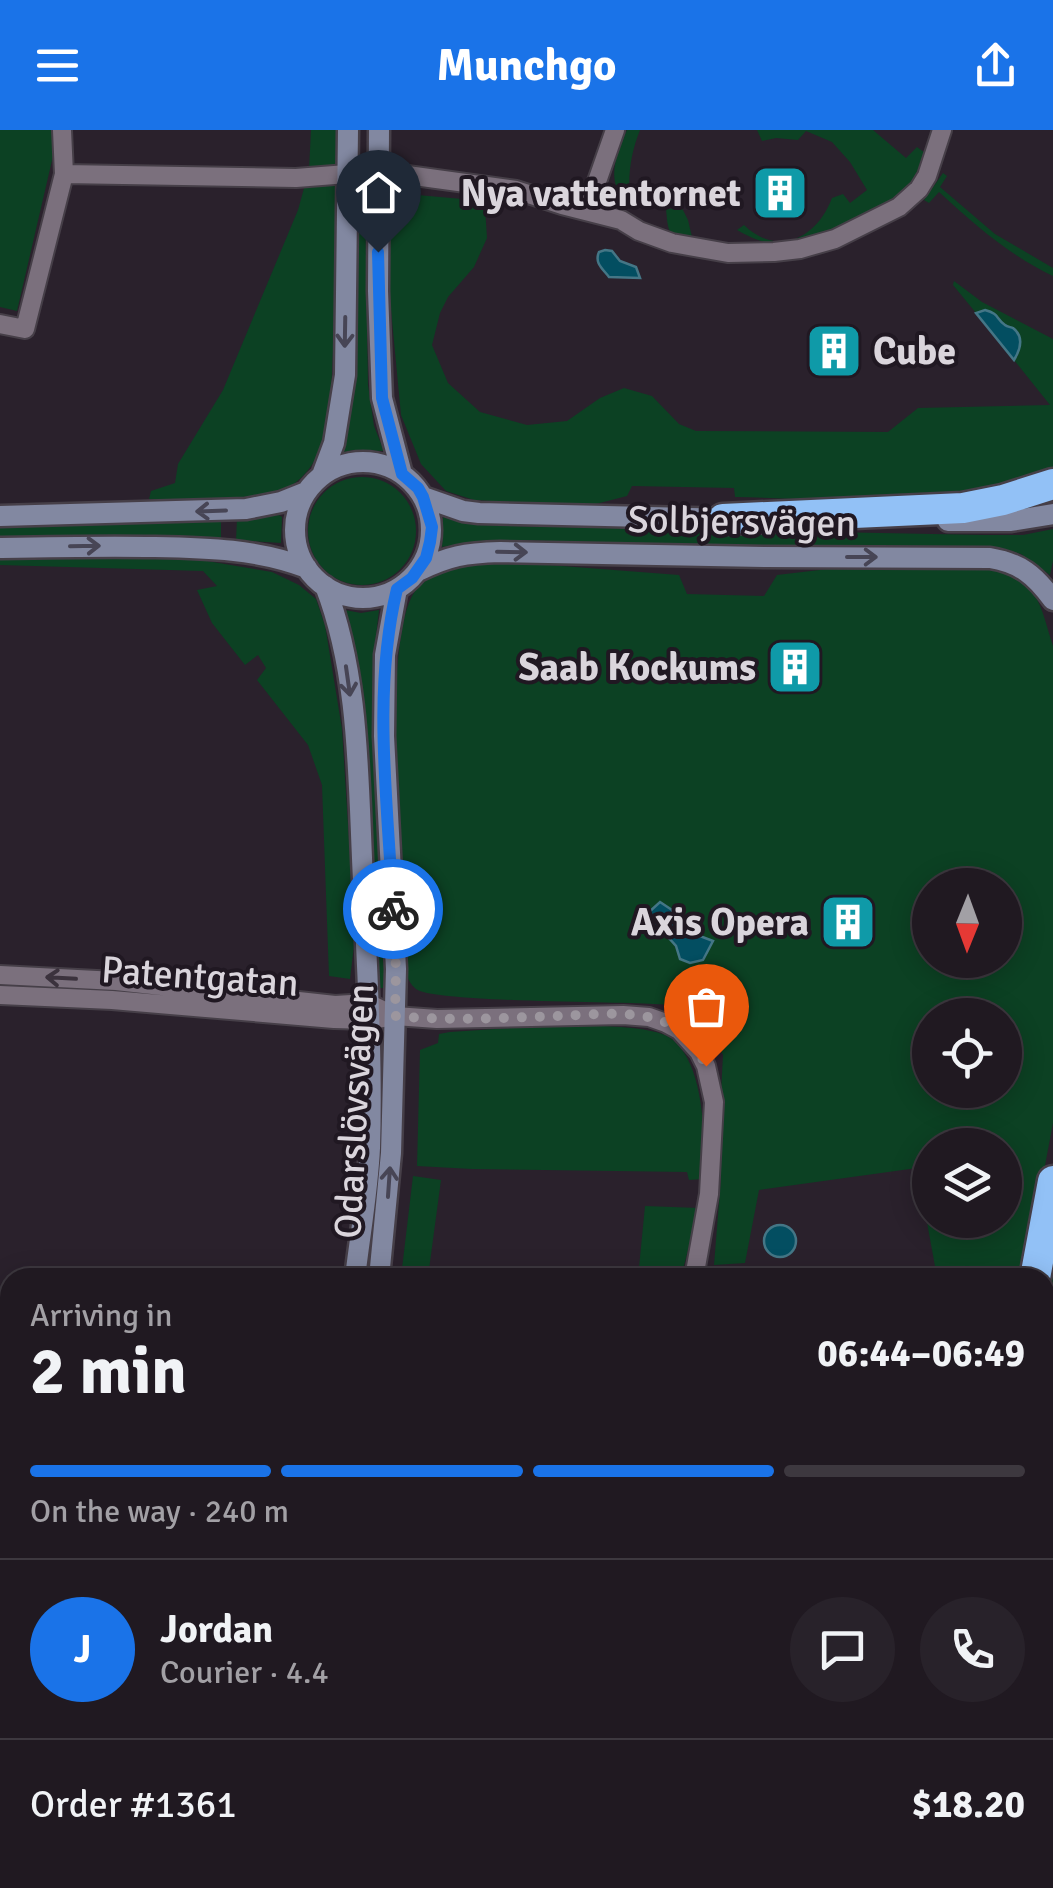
<!DOCTYPE html>
<meta charset="utf-8">
<style>
:root{--surface:#201921;--page:#28222a;--text:#f1f3f6;--muted:#a2a0a5;--line:#3d383f;--accent:#1a73e8}
body{margin:0;font-family:Signika,sans-serif;background:var(--page);color:var(--text);height:100vh;display:flex;flex-direction:column;font-size:38px;white-space:nowrap}
*{box-sizing:border-box;margin:0}
p{font-size:32px;color:var(--muted)}
.icon{flex:none;width:55px;height:55px;fill:none;stroke:currentColor;stroke-width:2;stroke-linecap:round;stroke-linejoin:round}
.map{position:relative;flex:1;overflow:hidden}
.sheet{position:absolute;left:0px;top:1138px;width:1055px;height:622px;display:flex;flex-direction:column;background:var(--surface);border-radius:30px 30px 0 0;box-shadow:0 5px 25px #0003,0 0 0 2px var(--line)}
.sheet>*{flex:none}
.needle{width:65px;rotate:181deg}
.controls{position:absolute;left:912px;top:738px;display:grid;gap:20px}
.controls a{display:grid;place-items:center;width:110px;height:110px;border-radius:50%;background:var(--surface);box-shadow:0 5px 25px #0003,0 0 0 2px var(--line);font-size:50px}
.pin{position:absolute;display:grid;place-items:center;width:85px;height:85px;color:#fff;margin:-102px -42px;border-radius:50% 50% 50% 0;rotate:-45deg;box-shadow:0 0 10px #0007}
.pin .icon{rotate:45deg}
.courier{position:absolute;display:grid;place-items:center;width:100px;height:100px;margin:-50px;border:8px solid #1a73e8;border-radius:50%;background:#fff;color:#222;box-shadow:0 2px 12px #0007}
.summary em{font-style:normal;font-weight:800}
.summary div{display:flex;flex-direction:column-reverse}
.summary{display:flex;align-items:center;justify-content:space-between;height:170px;padding:0 30px}
h1{font-size:65px;font-weight:800;line-height:75px}
.bar{display:grid;grid-template-columns:repeat(4,1fr);gap:15px 10px;align-content:center;height:120px;padding:0 30px}
.bar i{height:12px;border-radius:8px;background:var(--line)}
.bar .active{background:var(--accent)}
.bar p{grid-column:span 4}
.line{display:flex;align-items:center;gap:25px;padding:0 30px;border-top:2px solid var(--line)}
.line div{flex:1}
.round{display:grid;place-items:center;flex:none;width:105px;height:105px;border-radius:52px;background:var(--page)}
header{display:flex;justify-content:space-between;align-items:center;height:130px;padding:0 30px;background:var(--accent);color:#fff;font-size:45px;font-weight:800}
.map>svg:first-child{display:block}
.green{fill:#0c4123;fill-rule:evenodd}
.water{fill:#034e61;stroke:#447686;stroke-width:2.5}
.lines{fill:none;stroke-linecap:round;stroke-linejoin:round}
.street-casing{stroke:#463f48;stroke-width:22}
.secondary-casing{stroke:#463f48;stroke-width:25}
.highway-casing{stroke:#463f48;stroke-width:35}
.street{stroke:#7b707d;stroke-width:18}
.secondary{stroke:#8288a1;stroke-width:20}
.highway{stroke:#92c1f6;stroke-width:30}
.oneway{stroke:#474555}
.oneway2{stroke:#3b323d}
.done{stroke:#9c969e;stroke-width:10;stroke-dasharray:0 18}
.route{stroke:#1a73e8;stroke-width:12}
.labels{text-anchor:middle;stroke-width:8;stroke-linejoin:round;paint-order:stroke}
.poi-label{font-size:38px;font-weight:bold;fill:#dad5dc;stroke:#201822;text-anchor:end}
.street-label{font-size:38px;fill:#dad5dc;stroke:#201822}
</style>
<header><svg class="icon" aria-label="menu" viewBox="0 0 24 24"><path d="M4 6h16M4 12h16M4 18h16"/></svg>Munchgo<svg class="icon" aria-label="share" viewBox="0 0 24 24"><path d="M12 15V3M7 8l5-5 5 5M5 13v7h14v-7"/></svg></header>
<div class="map">
<svg width="1053" height="1758" viewBox="0 0 1053 1758">
<rect width="100%" height="100%" fill="#2a212c"/>
<!-- green -->
<path class="green" d="M0,0H52L53,26L17,181L0,177Z
M311,0H339C334,74 337,148 333,221C331,257 332,302 313,333C309,340 299,351 292,355C264,372 182,369 149,369L151,361L175,353L178,334L223,260L298,80L309,40Z
M627,0H640C630,25 627,49 631,75C603,54 616,27 627,0Z
M757,0H873L906,28L917,17L925,23C921,33 917,44 911,52C888,80 811,115 774,113C761,113 748,106 737,100L744,95C778,128 817,108 832,68L843,64L850,73L867,60L850,32L832,12L806,1L798,10L776,8L762,11Z
M943,43L947,46L940,57L995,104L1053,138V146C1009,125 975,95 939,62L929,73L924,70Z
M362,56L365,60L368,255L374,296L384,321L354,320L340,323L348,297L353,256L357,57Z
M406,64L474,70L481,72L485,77L487,108L474,137L448,167L440,183L432,215L448,253L480,282L527,295L567,291L600,268L624,258L652,266L679,294L696,301L888,302L918,278L1050,275L1014,230L1018,225L1013,198L1003,195L999,187L979,181L976,183L953,155L954,151L982,172L1053,209V343C953,382 840,369 735,367L734,358L632,356L627,366L588,376L474,370L446,361L421,334L401,285L390,169L385,76L392,68Z
M682,78L688,90L692,107C667,110 668,99 666,79Z
M308 401a54 54 0 1 1 108 0a54 54 0 1 1-108 0Z
M279,385L282,387L281,413L236,410L237,389Z
M443,387L470,393L509,396L985,405H1023L1053,399V431L1050,445L1021,424L1005,419L979,416L894,419L507,410L465,413L442,417Z
M221,390V409L0,410V393Z
M135,426L189,428L272,442L299,455L316,469L325,495L342,599L355,807L350,849L329,846L322,655L308,615L257,550L266,538L258,525L245,535L212,493L197,460L217,456L203,441L0,435V427Z
M510,432L679,445L687,464L764,466L777,445L828,439L988,436C1040,455 1038,468 1053,516V993L1024,1147H937L917,1038L759,1060L745,1133L714,1135L721,1048L720,982L723,925L699,878C683,877 668,874 653,874C619,872 431,872 416,859C405,850 405,836 403,823C400,761 380,498 417,459C439,434 480,435 510,432ZM930,755H1005V830H930ZM930,885H1005V960H930ZM930,1015H1005V1090H930Z
M345,480L361,483L379,480L375,515L373,569L386,858H377L360,567L353,514Z
M557,895C582,896 654,894 672,909C705,935 706,1011 702,1049L689,1050L687,1042L472,1039L417,1036L420,920L438,913L439,904L450,902Z
M413,1046L441,1050L428,1147H401Z
M645,1076L699,1078L681,1147L638,1148Z
M1053,1107V1234L1045,1265V1149Z
M0,1568H10V1745L0,1750Z
M1053,1664V1743L1045,1740V1676L1048,1677Z"/>
<!-- water -->
<path class="water" d="M605,120L612,121L620,131L636,137L640,148L609,147C603,139 594,133 599,122Z
M985,180C1000,184 995,188 1005,195C1007,197 1011,197 1013,198C1025,207 1020,220 1014,230L976,183Z
M660,772L672,780L677,797L687,806H700L713,811L703,830L690,833L680,829L676,816L667,806L655,805L644,795L648,783Z
M764 1111a16 16 0 1 1 32 0a16 16 0 1 1-32 0Z"/>
<g class="lines">
<!-- street casing -->
<g class="street-casing">
<path id="street" d="M64,44L296,48L347,44H400L516,60L562,75L621,90L639,101L672,113L728,123L774,122L800,119L835,109L899,77L919,59L927,46L942,0
M587,80L615,0
M0,194L25,199L64,44L62,0
M0,845L116,851L335,875L368,873L395,886L437,889L623,885L649,887L666,893L679,900L699,922L706,936L714,972L709,1064L694,1148
M0,865L112,870L334,889L369,890L383,888
M214,1750L222,1758
M271,1758L282,1750"/>
</g>
<!-- secondary casing -->
<g class="secondary-casing">
<path id="secondary" d="M379,0L378,161L382,268L402,344
M295 400a68 68 0 1 1 136 0a68 68 0 1 1-136 0Z
M322,345L334,313L345,245L348,0
M423,367L463,381L479,383L734,389
M0,386L246,379L281,372L306,362
M948,391H1011L1053,384
M0,418C52,417 103,416 155,417C207,418 258,419 307,438
M418,441C449,426 465,423 500,422L765,427L990,428C1020,433 1035,445 1053,470
M325,456C358,541 358,638 362,728C366,824 373,922 370,1018C368,1061 360,1105 355,1148
M379,1148L391,1023L396,839L384,606L385,525L397,459
M96,1758L105,1750
M132,1758L139,1750"/>
</g>
<!-- highway casing -->
<g class="highway-casing">
<path id="highway" d="M723,389L963,378L1003,370L1053,354
M1035,1148L1053,1051
M1045,1351L1053,1320
M1045,1528L1053,1501
M1045,1595L1053,1579
M915,1758L918,1750
M968,1758L971,1750"/>
</g>
<!-- street -->
<use href="#street" class="street"/>
<!-- secondary -->
<use href="#secondary" class="secondary"/>
<!-- highway -->
<use href="#highway" class="highway"/>
</g>
<!-- one-way arrows -->
<defs><path id="oneway-shaft" d="M-6 0H5M1.5-3L5.5 0L1.5 3" fill="none" stroke-width="1.6" stroke-linecap="round" stroke-linejoin="round" transform="scale(2.5)"/></defs>
<g class="oneway">
<use href="#oneway-shaft" transform="translate(345 202) rotate(91)"/>
<use href="#oneway-shaft" transform="translate(211 381) rotate(178)"/>
<use href="#oneway-shaft" transform="translate(85 416) rotate(-1)"/>
<use href="#oneway-shaft" transform="translate(512 422) rotate(1)"/>
<use href="#oneway-shaft" transform="translate(862 427)"/>
<use href="#oneway-shaft" transform="translate(348 551) rotate(82)"/>
<use href="#oneway-shaft" transform="translate(389 1052) rotate(-86)"/>
</g>
<use class="oneway2" href="#oneway-shaft" transform="translate(61 848) rotate(-177)"/>
<g class="lines">
<!-- done -->
<path class="done" d="M393,779L396,839L395,886C449,891 503,888 557,886C591,885 632,879 665,892C685,900 697,917 706,936"/>
<!-- route -->
<path class="route" d="M378,122L382,268L402,344L418,358L423,367L432,397L430,412L426,428L412,448L397,459C372,563 388,674 393,779"/>
</g>
<!-- icons -->
<defs>
<g id="building-square" transform="scale(2.875)"><rect x="-9" y="-9" width="18" height="18" rx="4" fill="#0f9aa8" stroke="#201822"/><path d="M-4-6H4V6H1V3H-1V6H-4ZM-2.5-4.3h1.7v1.8h-1.7ZM.8-4.3h1.7v1.8H.8ZM-2.5-1h1.7V.8h-1.7ZM.8-1h1.7V.8H.8Z" fill="#fff"/></g>
</defs>
<g fill-rule="evenodd">
<use href="#building-square" x="780" y="63"/>
<use href="#building-square" x="834" y="221"/>
<use href="#building-square" x="795" y="537"/>
<use href="#building-square" x="848" y="792"/>
</g>
<g class="labels">
<!-- poi labels -->
<g class="poi-label">
<text x="741" y="76">Nya vattentornet</text>
<text x="873" y="234" text-anchor="start">Cube</text>
<text x="756" y="550">Saab Kockums</text>
<text x="809" y="805">Axis Opera</text>
</g>
<!-- street labels -->
<g class="street-label">
<text transform="translate(742 391) rotate(1)" y="13">Solbjersvägen</text>
<text transform="translate(200 846) rotate(4)" y="13">Patentgatan</text>
<text transform="translate(354 981) rotate(-87)" y="13">Odarslövsvägen</text>
</g>
</g>
</svg>
<div class="controls">
<a><svg class="needle" viewBox="-14 -14 28 28"><path d="M0-13l5 13h-10z" fill="#e53935"/><path d="M0 13l5-13h-10z" fill="#a2a0a5"/></svg></a>
<a><svg class="icon" aria-label="locate" viewBox="0 0 24 24"><circle cx="12" cy="12" r="6"/><path d="M12 2v4M12 18v4M2 12h4M18 12h4"/></svg></a>
<a><svg class="icon" aria-label="layers" viewBox="0 0 24 24"><path d="M12 4l9 5-9 5-9-5zM3 14l9 5 9-5"/></svg></a>
</div>
<div class="pin" style="left:706px;top:936px;background:#ea580c"><svg class="icon" aria-label="bag" viewBox="0 0 24 24"><path d="M5 8h14l-1 12H6zM9 8a3 3 0 0 1 6 0"/></svg></div>
<div class="pin" style="left:378px;top:122px;background:#1f2937"><svg class="icon" aria-label="home" viewBox="0 0 24 24"><path d="M3 11l9-7 9 7M6 9v11h12V9"/></svg></div>
<div class="courier" style="left:393px;top:779px"><svg class="icon" aria-label="bike" viewBox="0 0 24 24"><circle cx="6" cy="16" r="4"/><circle cx="18" cy="16" r="4"/><path d="M6 16l4-8h5l3 8M10 8l3 8H6M13 5h3"/></svg></div>
<section class="sheet">
<div class="summary"><div><h1>2 min</h1><p>Arriving in</p></div><em>06:44–06:49</em></div>
<div class="bar"><i class="active"></i><i class="active"></i><i class="active"></i><i></i><p>On the way · 240 m</p></div>
<div class="line" style="height:180px"><b class="round" style="background:var(--accent);color:#fff">J</b><div><b>Jordan</b><p>Courier · 4.4</p></div><a class="round"><svg class="icon" aria-label="chat" viewBox="0 0 24 24"><path d="M4 5h16v11H9l-5 4z"/></svg></a><a class="round"><svg class="icon" aria-label="phone" viewBox="0 0 24 24"><path d="M5 4h4l2 5-3 2q2 4 5 5l2-3 5 2v4C11 20 4 13 5 4z"/></svg></a></div>
<div class="line" style="height:130px"><div>Order #1361</div><b>$18.20</b></div>
</section>
</div>
